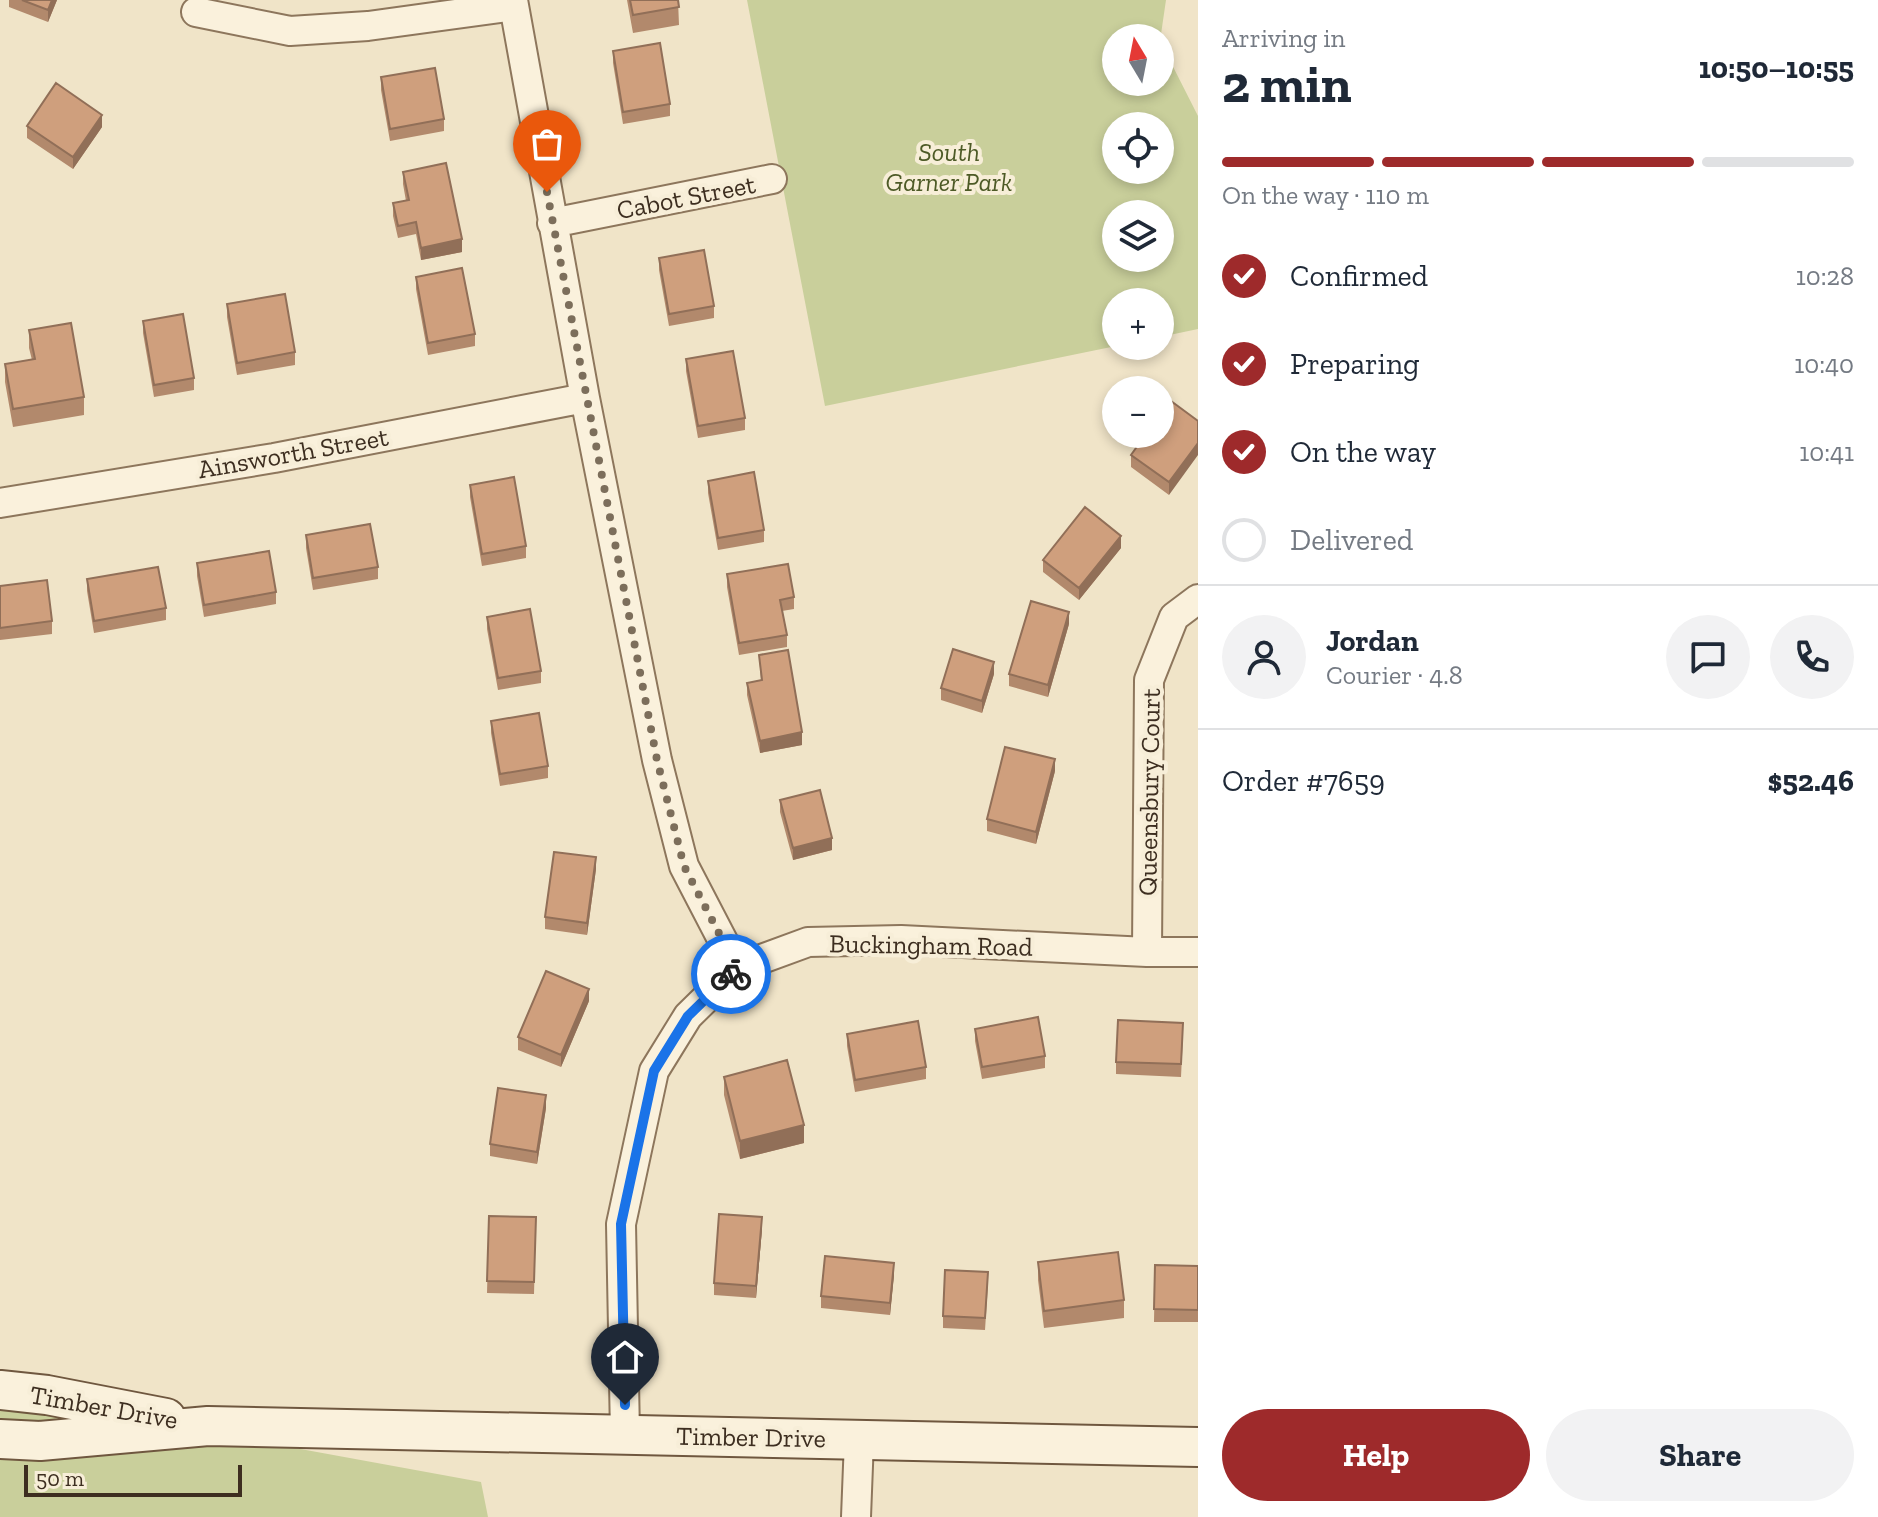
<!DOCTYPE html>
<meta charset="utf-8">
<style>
:root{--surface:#fff;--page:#f2f2f3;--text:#1f2937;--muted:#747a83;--line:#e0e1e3;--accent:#9e2a2b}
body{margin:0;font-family:"Zilla Slab",serif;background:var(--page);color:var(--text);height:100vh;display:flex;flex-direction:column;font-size:30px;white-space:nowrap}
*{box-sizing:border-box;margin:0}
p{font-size:26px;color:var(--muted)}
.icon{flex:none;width:44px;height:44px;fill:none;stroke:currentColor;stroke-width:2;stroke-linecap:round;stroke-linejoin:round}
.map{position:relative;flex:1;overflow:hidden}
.side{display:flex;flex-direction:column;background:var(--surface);width:680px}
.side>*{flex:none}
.needle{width:52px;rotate:350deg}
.tools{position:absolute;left:1102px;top:24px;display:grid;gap:16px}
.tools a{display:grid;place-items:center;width:72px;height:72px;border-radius:50%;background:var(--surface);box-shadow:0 4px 12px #0003;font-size:40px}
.scale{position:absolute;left:24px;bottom:20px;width:218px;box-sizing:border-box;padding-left:8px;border:4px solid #3d2e20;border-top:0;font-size:22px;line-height:28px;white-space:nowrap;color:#3d2e20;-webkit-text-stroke:6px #f7eed8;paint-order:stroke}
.pin{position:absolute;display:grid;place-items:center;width:68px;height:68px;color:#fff;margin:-82px -34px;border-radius:50% 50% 50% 0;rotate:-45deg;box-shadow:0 0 8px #0007}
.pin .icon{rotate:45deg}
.courier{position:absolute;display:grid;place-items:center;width:80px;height:80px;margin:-40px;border:6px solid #1a73e8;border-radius:50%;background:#fff;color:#222;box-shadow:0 2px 10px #0007}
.headline em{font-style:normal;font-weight:700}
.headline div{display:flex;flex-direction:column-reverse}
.headline{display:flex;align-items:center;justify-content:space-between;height:136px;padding:0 24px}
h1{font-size:52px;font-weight:700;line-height:60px}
.bar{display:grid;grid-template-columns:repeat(4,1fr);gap:12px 8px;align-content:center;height:96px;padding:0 24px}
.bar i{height:10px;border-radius:6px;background:var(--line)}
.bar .current{background:var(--accent)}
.bar p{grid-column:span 4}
.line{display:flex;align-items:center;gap:20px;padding:0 24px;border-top:2px solid var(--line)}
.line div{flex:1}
.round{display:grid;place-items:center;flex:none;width:84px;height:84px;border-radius:42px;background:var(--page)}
ol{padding:0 24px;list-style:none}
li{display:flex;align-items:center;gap:24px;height:88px}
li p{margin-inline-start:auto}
li .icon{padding:8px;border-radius:50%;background:var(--accent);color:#fff;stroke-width:4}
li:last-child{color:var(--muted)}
li i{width:44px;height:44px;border:4px solid var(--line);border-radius:50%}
.action{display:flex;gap:16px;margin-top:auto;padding:16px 24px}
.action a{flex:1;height:92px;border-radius:48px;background:var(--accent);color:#fff;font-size:32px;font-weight:700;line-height:92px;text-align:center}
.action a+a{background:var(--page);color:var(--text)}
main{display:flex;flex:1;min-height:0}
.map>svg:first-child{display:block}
.green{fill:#c9cf9b;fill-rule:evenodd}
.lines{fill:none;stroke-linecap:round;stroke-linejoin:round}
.street-casing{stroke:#8d765c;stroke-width:32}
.secondary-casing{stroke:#6f573f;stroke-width:42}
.street{stroke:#faf1dc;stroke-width:28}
.secondary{stroke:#faf1dc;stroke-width:38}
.wall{fill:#b2896c}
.shaded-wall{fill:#916f58}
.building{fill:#cf9f7d;stroke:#916f58;stroke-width:2}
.done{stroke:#7c6e5b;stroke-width:8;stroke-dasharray:0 14.4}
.route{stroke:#1a73e8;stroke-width:10}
.labels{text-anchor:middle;stroke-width:8;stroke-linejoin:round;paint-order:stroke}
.park-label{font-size:26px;font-style:italic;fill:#4d5a26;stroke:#f7eed8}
.street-label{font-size:26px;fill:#3d2e20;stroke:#f7eed8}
</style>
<main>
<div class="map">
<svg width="1198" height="1517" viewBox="0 0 1198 1517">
<rect width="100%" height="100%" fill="#f0e4c8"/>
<!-- green -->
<path class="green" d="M747,0H1166L1160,41V38H1116V82H1160V41L1198,116V329L1160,337V302H1116V346L825,406ZM1116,126H1160V170H1116ZM1116,214H1160V258H1116Z
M0,1394L481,1482L488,1517H0Z"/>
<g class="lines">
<!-- street casing -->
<g class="street-casing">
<path id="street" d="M513,0L585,398L657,760L684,866L737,968
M196,12L290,31L368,26L514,6
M552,223L772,179
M0,503L274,458L585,398
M1147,952L1149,680L1174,617L1198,599
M625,1434L621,1224L654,1071L688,1016L737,968L808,942L901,940L1147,952H1198
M856,1517L859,1440"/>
</g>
<!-- secondary casing -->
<g class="secondary-casing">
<path id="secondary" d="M0,1390L47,1395L166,1418
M0,1439L40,1441L208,1426L1198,1447"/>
</g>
<!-- street -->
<use href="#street" class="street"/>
<!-- secondary -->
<use href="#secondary" class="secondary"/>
</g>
<!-- wall -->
<path class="wall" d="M9,0H57L48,22L9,7Z
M627,0H678L679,25L633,33Z
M613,51L670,104V116L623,124L613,63Z
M381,77L444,119V131L390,141L381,90Z
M27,126L102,127L73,169L27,138Z
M403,172L462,252L421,260L416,234L398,238L393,216V203L406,201L403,184Z
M659,258L714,306V318L669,326L659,270Z
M416,277L475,334V346L428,355L416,289Z
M227,304L295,352V365L237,375L227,317Z
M143,321L194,378V390L154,397L143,333Z
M29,330L84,397V415L13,427L5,382V364L32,360L29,348Z
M686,359L745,418V430L698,438L686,371Z
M1171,401L1169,495L1131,467V455Z
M708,481L764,530V542L718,550L708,493Z
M470,485L526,546V558L482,566L470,497Z
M306,535L378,567V579L313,590L306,548Z
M1121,548L1079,600L1043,572V560Z
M197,563L276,592V604L204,617L197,576Z
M727,574L794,597V609L782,611L787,635V647L739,655L727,587Z
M87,579L166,608V620L94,633L87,591Z
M0,586L52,621V634L0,640Z
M487,617L541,671V683L498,690L487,629Z
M1069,624L1048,697L1009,686V674Z
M759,655L802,745L760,753L747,695V683L761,681Z
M994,674L982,713L941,700V688Z
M491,721L548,766V778L500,786L491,733Z
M1055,771L1036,844L987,831V819Z
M780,800L832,850L793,860L780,812Z
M596,869L587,935L545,929V917Z
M589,1001L561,1067L518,1050V1037Z
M975,1029L1045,1056V1068L982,1079L975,1041Z
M847,1034L926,1067V1079L855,1092L847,1046Z
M1183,1035L1181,1077L1116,1074V1062Z
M724,1077L804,1143L740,1159L724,1095Z
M546,1108L537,1164L490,1156V1144Z
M489,1216L536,1217L534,1294L487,1293Z
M762,1229L756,1298L714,1295V1283Z
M1038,1262L1124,1300V1318L1044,1328L1038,1280Z
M1155,1265L1198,1266V1322H1154Z
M894,1275L890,1315L821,1308V1296Z
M988,1284L985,1330L943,1328V1316Z"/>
<!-- shaded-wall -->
<path class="shaded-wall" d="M52,0H57L48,22V10Z
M102,115V127L73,169V157Z
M462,239V252L421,260V248Z
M1198,443V455L1169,495V482Z
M1121,536V548L1079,600V588Z
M1069,612V624L1048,697V685Z
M994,662V674L982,713V701Z
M802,732V745L760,753V741Z
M1055,759V771L1036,844V832Z
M832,838V850L793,860V848Z
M596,857V869L587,935V923Z
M589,989V1001L561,1067V1055Z
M546,1095V1108L537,1164V1152Z
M804,1125V1143L740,1159V1141Z
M762,1217V1229L756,1298V1286Z
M894,1263V1275L890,1315V1303Z"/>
<!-- building -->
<path class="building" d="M22,0H52L48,10Z
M630,0H678L679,7L633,15Z
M660,43L670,104L623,112L613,51Z
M435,68L444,119L390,129L381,77Z
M56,83L102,115L73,157L27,126Z
M446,163L462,239L421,248L416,222L398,226L393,203L409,200L403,172Z
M704,250L714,306L669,314L659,258Z
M462,268L475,334L428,343L416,277Z
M285,294L295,352L237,363L227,304Z
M183,314L194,378L154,385L143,321Z
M71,323L84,397L13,409L5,364L35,359L29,330Z
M733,351L745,418L698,426L686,359Z
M1171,401L1198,421V443L1169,482L1131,455L1146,434H1160V416Z
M754,472L764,530L718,538L708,481Z
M514,477L526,546L482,554L470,485Z
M1085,507L1121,536L1079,588L1043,560Z
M370,524L378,567L313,578L306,535Z
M269,551L276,592L204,605L197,563Z
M788,564L794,597L780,600L787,635L739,643L727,574Z
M158,567L166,608L94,621L87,579Z
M47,580L52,621L0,628V586Z
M1031,601L1069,612L1048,685L1009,674Z
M530,609L541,671L498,678L487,617Z
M953,649L994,662L982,701L941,688Z
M788,650L802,732L760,741L747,683L762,680L759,655Z
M539,713L548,766L500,774L491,721Z
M1005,747L1055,759L1036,832L987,819Z
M820,790L832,838L793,848L780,800Z
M554,852L596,857L587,923L545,917Z
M546,971L589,989L561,1055L518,1037Z
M1038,1017L1045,1056L982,1067L975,1029Z
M1118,1020L1183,1023L1181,1064L1116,1062Z
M918,1021L926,1067L855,1080L847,1034Z
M787,1060L804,1125L740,1141L724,1077Z
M498,1088L546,1095L537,1152L490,1144Z
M719,1214L762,1217L756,1286L714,1283Z
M489,1216L536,1217L534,1282L487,1281Z
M1118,1252L1124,1300L1044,1311L1038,1262Z
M825,1256L894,1263L890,1303L821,1296Z
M1155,1265L1198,1266V1310L1154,1309Z
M945,1270L988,1272L985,1318L943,1316Z"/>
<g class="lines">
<!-- done -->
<path class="done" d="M547,192L657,760L684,866L737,968L731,974"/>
<!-- route -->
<path class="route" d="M625,1405L621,1224L654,1071L688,1016L731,974"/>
</g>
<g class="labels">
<!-- park labels -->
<g class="park-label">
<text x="949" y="161">South<tspan x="949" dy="30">Garner Park</tspan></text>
</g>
<!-- street labels -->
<g class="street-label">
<text transform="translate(686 197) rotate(-11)" y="9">Cabot Street</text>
<text transform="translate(293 453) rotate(-10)" y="9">Ainsworth Street</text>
<text transform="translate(1149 792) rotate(-89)" y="9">Queensbury Court</text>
<text transform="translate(931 945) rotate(1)" y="9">Buckingham Road</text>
<text transform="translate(104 1407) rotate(10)" y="9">Timber Drive</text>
<text transform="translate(751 1437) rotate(1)" y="9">Timber Drive</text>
</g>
</g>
</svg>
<div class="tools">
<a><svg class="needle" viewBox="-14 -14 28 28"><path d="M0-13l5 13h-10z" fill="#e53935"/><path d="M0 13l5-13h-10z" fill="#747a83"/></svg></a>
<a><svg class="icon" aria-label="locate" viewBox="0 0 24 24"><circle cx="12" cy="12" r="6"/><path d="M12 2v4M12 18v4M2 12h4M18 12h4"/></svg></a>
<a><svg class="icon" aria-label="layers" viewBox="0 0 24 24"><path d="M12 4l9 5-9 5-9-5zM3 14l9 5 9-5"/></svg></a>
<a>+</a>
<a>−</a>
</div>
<div class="scale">50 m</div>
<div class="pin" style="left:547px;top:192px;background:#ea580c"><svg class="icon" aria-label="bag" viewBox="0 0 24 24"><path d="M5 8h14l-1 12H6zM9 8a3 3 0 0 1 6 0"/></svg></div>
<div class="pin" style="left:625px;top:1405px;background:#1f2937"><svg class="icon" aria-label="home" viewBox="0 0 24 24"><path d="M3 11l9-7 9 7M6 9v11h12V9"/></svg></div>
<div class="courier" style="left:731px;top:974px"><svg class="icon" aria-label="bike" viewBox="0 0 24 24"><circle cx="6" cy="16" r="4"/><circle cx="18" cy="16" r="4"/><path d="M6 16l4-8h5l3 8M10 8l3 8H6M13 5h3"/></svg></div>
</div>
<section class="side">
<div class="headline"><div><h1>2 min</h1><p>Arriving in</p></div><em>10:50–10:55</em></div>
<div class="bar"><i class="current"></i><i class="current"></i><i class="current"></i><i></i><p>On the way · 110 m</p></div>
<ol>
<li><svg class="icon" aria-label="check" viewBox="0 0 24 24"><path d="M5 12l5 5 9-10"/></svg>Confirmed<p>10:28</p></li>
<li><svg class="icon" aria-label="check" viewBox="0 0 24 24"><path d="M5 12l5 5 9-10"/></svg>Preparing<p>10:40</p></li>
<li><svg class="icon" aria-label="check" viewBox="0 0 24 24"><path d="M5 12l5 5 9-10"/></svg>On the way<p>10:41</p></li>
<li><i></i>Delivered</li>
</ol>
<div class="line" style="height:144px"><a class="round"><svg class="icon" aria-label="person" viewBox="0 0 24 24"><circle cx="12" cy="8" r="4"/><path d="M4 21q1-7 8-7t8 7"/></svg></a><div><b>Jordan</b><p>Courier · 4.8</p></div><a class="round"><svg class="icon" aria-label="chat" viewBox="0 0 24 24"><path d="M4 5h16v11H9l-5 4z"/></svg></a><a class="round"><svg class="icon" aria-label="phone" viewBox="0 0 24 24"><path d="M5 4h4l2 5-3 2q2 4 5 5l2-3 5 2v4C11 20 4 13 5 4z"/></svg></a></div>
<div class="line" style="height:104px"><div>Order #7659</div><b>$52.46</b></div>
<div class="action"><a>Help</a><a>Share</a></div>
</section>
</main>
